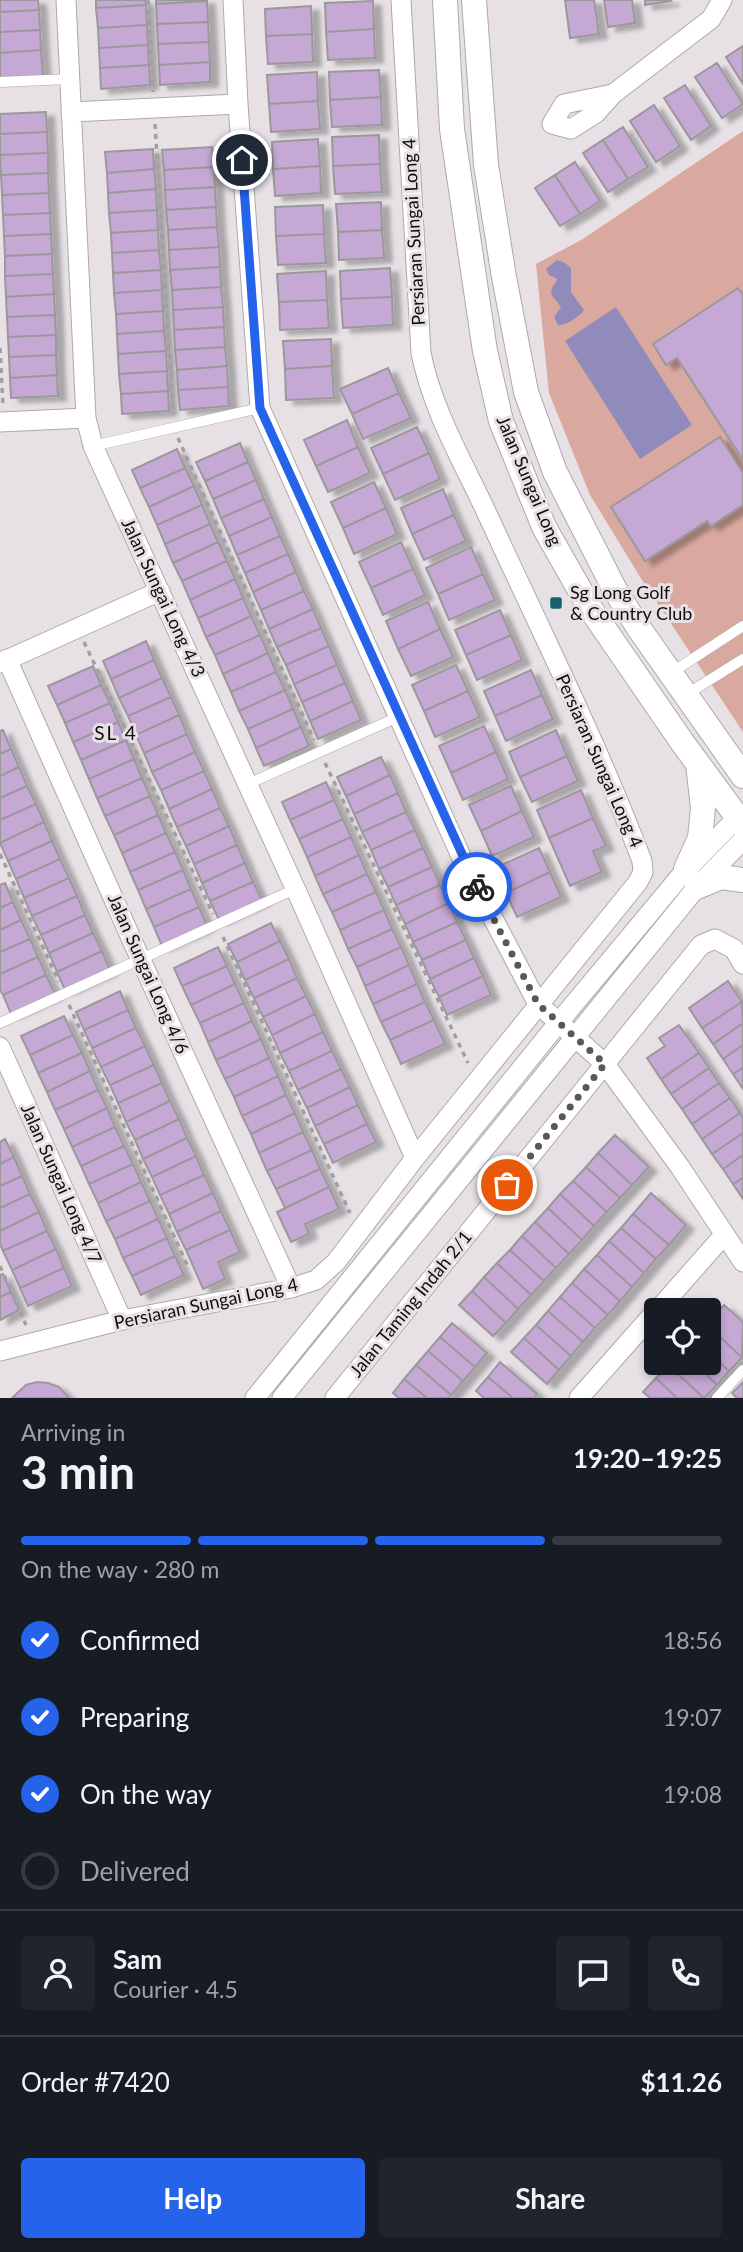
<!DOCTYPE html>
<meta charset="utf-8">
<style>
:root{--surface:#171b24;--page:#20242c;--text:#f1f3f6;--muted:#9ea1a6;--line:#363941;--accent:#2563eb}
body{margin:0;font-family:Lato,sans-serif;background:var(--page);color:var(--text);height:100vh;display:flex;flex-direction:column;font-size:26px;white-space:nowrap}
*{box-sizing:border-box;margin:0}
p{font-size:23px;color:var(--muted)}
.icon{flex:none;width:38px;height:38px;fill:none;stroke:currentColor;stroke-width:2;stroke-linecap:round;stroke-linejoin:round}
.map{position:relative;height:1398px;overflow:hidden}
.panel{display:flex;flex-direction:column;background:var(--surface);flex:1}
.panel>*{flex:none}
.buttons{position:absolute;left:644px;top:1298px;display:grid;gap:14px}
.buttons a{display:grid;place-items:center;width:77px;height:77px;border-radius:7px;background:var(--surface);box-shadow:0 4px 10px #0003;font-size:35px}
.pin{position:absolute;display:grid;place-items:center;width:60px;height:60px;color:#fff;margin:-30px;border:4px solid #fff;border-radius:50%;box-shadow:0 2px 7px #0007}
.courier{position:absolute;display:grid;place-items:center;width:70px;height:70px;margin:-35px;border:5px solid #2563eb;border-radius:50%;background:#fff;color:#222;box-shadow:0 2px 9px #0007}
.overview em{font-style:normal;font-weight:700}
.overview div{display:flex;flex-direction:column-reverse}
.overview{display:flex;align-items:center;justify-content:space-between;height:119px;padding:0 21px}
h1{font-size:46px;font-weight:700;line-height:52px}
.bar{display:grid;grid-template-columns:repeat(4,1fr);gap:10px 7px;align-content:center;height:84px;padding:0 21px}
.bar i{height:9px;border-radius:5px;background:var(--line)}
.bar .active{background:var(--accent)}
.bar p{grid-column:span 4}
.line{display:flex;align-items:center;gap:18px;padding:0 21px;border-top:2px solid var(--line)}
.line div{flex:1}
.round{display:grid;place-items:center;flex:none;width:74px;height:74px;border-radius:7px;background:var(--page)}
ol{padding:0 21px;list-style:none}
li{display:flex;align-items:center;gap:21px;height:77px}
li p{margin-inline-start:auto}
li .icon{padding:7px;border-radius:50%;background:var(--accent);color:#fff;stroke-width:4}
li:last-child{color:var(--muted)}
li i{width:38px;height:38px;border:4px solid var(--line);border-radius:50%}
.button{display:flex;gap:14px;margin-top:auto;padding:14px 21px}
.button a{flex:1;height:80px;border-radius:7px;background:var(--accent);color:#fff;font-size:28px;font-weight:700;line-height:80px;text-align:center}
.button a+a{background:var(--page);color:var(--text)}
.map>svg:first-child{display:block}
.green{fill:#d9a89f}
.water{fill:#908bbb}
.building{fill:#c6a8d5;stroke:#9b989c;stroke-width:2;filter:url(#shadow)}
.lines{fill:none;stroke-linecap:round;stroke-linejoin:round}
.service-casing{stroke:#aea8ac;stroke-width:11}
.minor-casing{stroke:#aea8ac;stroke-width:21}
.tertiary-casing{stroke:#aea8ac;stroke-width:26}
.path{stroke:#a39ea2;stroke-width:3.5;stroke-dasharray:5 5;stroke-linecap:butt}
.service{stroke:#fff;stroke-width:10}
.minor{stroke:#fff;stroke-width:19}
.tertiary{stroke:#fff;stroke-width:24}
.done{stroke:#5a5759;stroke-width:7;stroke-dasharray:0 12.6}
.route{stroke:#2563eb;stroke-width:9}
.poi-dot{fill:#16616e;stroke:#e7e1e5;stroke-width:2.5}
.labels{text-anchor:middle;stroke-width:6;stroke-linejoin:round;paint-order:stroke}
.street-label{font-size:18px;fill:#0e0c0e;stroke:#e7e1e5}
.poi-label{font-size:18px;fill:#0e0c0e;stroke:#e7e1e5;text-anchor:start}
.neighbourhood-label{font-size:19px;letter-spacing:2px;fill:#0e0c0e;stroke:#e7e1e5}
</style>
<div class="map">
<svg width="743" height="1398" viewBox="0 0 743 1398">
<defs>
<filter id="shadow"><feDropShadow dx="8" dy="4.5" stdDeviation="2" flood-color="#0004"/></filter>
</defs>
<rect width="100%" height="100%" fill="#e7e1e5"/>
<!-- green -->
<path class="green" d="M743,131V732L642,580L590,495L549,393L536,264L583,239Z"/>
<!-- water -->
<path class="water" d="M557,260L565,263L571,268V292L584,310C579,317 567,325 558,325L554,317L561,307C553,295 546,295 557,280L556,278L549,275L546,269Z
M616,307L692,425L640,459L565,341Z"/>
<!-- building -->
<path class="building" d="M0,0H38L39,10L0,12Z
M96,0H145L146,5L96,8Z
M156,0H207V1L156,4Z
M565,0H594L599,34L570,38Z
M604,0H632L635,23L608,27Z
M645,0H670L671,1L645,5Z
M207,1L208,22L157,24L156,4Z
M373,1L374,29L326,32L325,3Z
M146,5L147,25L98,28L96,8Z
M311,6L312,34L266,36L265,9Z
M39,10L40,30L0,32V12Z
M208,22L209,42L158,44L157,24Z
M147,25L148,45L99,48L98,28Z
M374,29L375,58L328,60L326,32Z
M40,30L41,50L0,53V32Z
M312,34L313,62L268,64L266,36Z
M209,42L210,62L159,65L158,44Z
M148,45L149,65L100,68L99,48Z
M743,46V84L726,57Z
M41,50L43,76L0,79V53Z
M210,62V82L160,85L159,65Z
M717,63L743,104L722,118L695,77Z
M149,65L150,85L101,89L100,68Z
M379,70L381,97L330,100L329,72Z
M317,72L318,101L269,104L267,75Z
M685,85L711,126L691,140L664,98Z
M381,97L382,125L332,127L330,100Z
M318,101L320,129L271,132L269,104Z
M654,105L680,146L656,162L630,121Z
M46,112L47,132L0,134V114Z
M623,127L648,167L628,179L603,140Z
M47,132L48,153L0,155V134Z
M379,135L380,164L333,166L332,137Z
M318,139L320,166L273,169L272,142Z
M603,140L628,179L608,192L583,153Z
M212,147L214,167L164,170L162,150Z
M153,149L154,169L107,173L105,152Z
M48,153V173L1,175L0,155Z
M575,162L600,201L580,214L555,175Z
M380,164L382,192L335,194L333,166Z
M320,166L321,193L275,196L273,169Z
M214,167L215,187L165,190L164,170Z
M154,169L156,189L108,193L107,173Z
M48,173L49,193L2,195L1,175Z
M555,175L580,214L560,226L535,188Z
M215,187L216,207L166,210L165,190Z
M156,189L157,210L109,213L108,193Z
M49,193L50,213L3,215L2,195Z
M381,202L382,230L338,232L336,204Z
M323,205L324,234L276,236L275,207Z
M216,207L217,227L168,230L166,210Z
M157,210L158,230L111,233L109,213Z
M50,213L51,234L4,236L3,215Z
M217,227L219,247L169,250L168,230Z
M158,230L159,250L112,253L111,233Z
M382,230L384,258L339,260L338,232Z
M51,234L52,254L5,256L4,236Z
M324,234L326,263L278,265L276,236Z
M219,247L220,267L170,270L169,250Z
M159,250L161,270L113,273L112,253Z
M52,254L53,274L5,276V256Z
M220,267L221,287L172,290L170,270Z
M390,268L392,297L341,299L340,271Z
M161,270L162,290L114,293L113,273Z
M326,271L327,300L279,302L277,274Z
M53,274L54,294L6,297L5,276Z
M221,287L223,307L173,310L172,290Z
M738,288L743,295V460L677,358L666,365L653,344Z
M162,290L163,311L116,314L114,293Z
M54,294L55,315L7,317L6,297Z
M392,297L393,325L343,328L341,299Z
M327,300L329,328L280,330L279,302Z
M223,307L224,327L174,330L173,310Z
M163,311L164,331L117,334L116,314Z
M55,315L56,335L8,337L7,317Z
M224,327L225,347L175,350L174,330Z
M164,331L166,351L118,354L117,334Z
M56,335V355L9,357L8,337Z
M331,339L332,366L285,369L283,341Z
M225,347L227,366L177,370L175,350Z
M166,351L167,371L119,374L118,354Z
M56,355L57,375L10,378L9,357Z
M227,366L228,387L178,390L177,370Z
M332,366L334,398L286,400L285,369Z
M388,368L399,393L352,414L340,389Z
M167,371L168,391L121,394L119,374Z
M57,375L58,396L11,398L10,378Z
M228,387L229,406L180,410L178,390Z
M168,391L169,411L122,414L121,394Z
M399,393L411,418L363,439L352,414Z
M347,420L358,447L316,466L304,440Z
M417,427L429,453L383,474L371,448Z
M720,437L743,473V505L711,526L707,521L645,561L611,507Z
M240,443L248,462L205,481L196,462Z
M358,447L370,473L328,492L316,466Z
M177,449L185,468L140,488L132,470Z
M429,453L440,479L395,500L383,474Z
M248,462L256,480L213,499L205,481Z
M185,468L194,486L149,507L140,488Z
M256,480L264,499L221,518L213,499Z
M374,482L386,508L343,528L331,502Z
M194,486L202,505L157,525L149,507Z
M443,489L454,515L412,534L401,508Z
M264,499L272,517L229,536L221,518Z
M202,505L210,524L165,544L157,525Z
M386,508L397,534L354,554L343,528Z
M454,515L466,541L424,560L412,534Z
M272,517L280,536L237,555L229,536Z
M210,524L218,542L173,563L165,544Z
M280,536L288,554L245,573L237,555Z
M218,542L227,561L182,581L173,563Z
M401,542L413,569L371,588L359,562Z
M471,547L483,574L438,594L426,568Z
M288,554L296,572L253,592L245,573Z
M227,561L235,579L190,600L182,581Z
M413,569L425,595L383,615L371,588Z
M296,572L304,591L261,610L253,592Z
M483,574L495,600L449,620L438,594Z
M235,579L243,598L198,618L190,600Z
M304,591L313,609L269,629L261,610Z
M243,598L251,616L206,637L198,618Z
M428,602L440,629L398,649L386,621Z
M313,609L321,628L277,647L269,629Z
M500,610L511,635L466,655L455,630Z
M251,616L260,635L215,655L206,637Z
M321,628L329,646L286,665L277,647Z
M440,629L453,657L411,676L398,649Z
M260,635L268,653L223,674L215,655Z
M511,635L522,660L477,680L466,655Z
M146,641L154,660L111,679L103,661Z
M329,646L337,665L294,684L286,665Z
M268,653L276,672L231,692L223,674Z
M154,660L162,678L119,698L111,679Z
M337,665L345,683L302,702L294,684Z
M456,665L468,691L424,711L412,685Z
M93,666L101,685L57,705L48,686Z
M531,670L542,695L495,716L484,691Z
M276,672L285,690L239,711L231,692Z
M162,678L171,697L128,716L119,698Z
M345,683L353,701L310,721L302,702Z
M101,685L110,703L65,723L57,705Z
M285,690L293,709L248,729L239,711Z
M468,691L480,717L435,737L424,711Z
M542,695L553,719L506,741L495,716Z
M171,697L179,715L136,735L128,716Z
M353,701L361,720L318,739L310,721Z
M110,703L118,722L73,742L65,723Z
M293,709L301,727L256,748L248,729Z
M179,715L187,734L144,753L136,735Z
M118,722L126,740L81,760L73,742Z
M484,726L496,752L451,773L439,746Z
M301,727L309,746L264,766L256,748Z
M3,730L11,749L0,754V731Z
M556,730L567,756L520,777L509,752Z
M187,734L195,752L152,772L144,753Z
M126,740L134,759L89,779L81,760Z
M11,749L19,767L0,776V754Z
M195,752L204,771L161,790L152,772Z
M496,752L508,779L463,800L451,773Z
M567,756L578,781L532,802L520,777Z
M381,757L390,775L346,796L337,777Z
M134,759L142,778L97,798L89,779Z
M19,767L27,786L0,798V776Z
M204,771L212,789L169,809L161,790Z
M390,775L398,793L354,814L346,796Z
M142,778L150,796L105,816L97,798Z
M326,782L334,800L290,820L282,802Z
M27,786L36,804L0,820V798Z
M511,786L522,811L481,831L469,805Z
M212,789L220,808L177,827L169,809Z
M581,790L593,818L549,838L537,810Z
M398,793L406,812L362,832L354,814Z
M150,796L158,815L114,835L105,816Z
M334,800L343,819L299,839L290,820Z
M36,804L44,822L0,843V820Z
M220,808L229,826L186,846L177,827Z
M522,811L534,837L492,856L481,831Z
M406,812L415,830L371,850L362,832Z
M158,815L166,833L122,853L114,835Z
M593,818L606,846L593,851L602,872L570,886L549,838Z
M343,819L351,837L307,857L299,839Z
M44,822L52,841L8,861L0,843Z
M229,826L237,845L194,864L186,846Z
M415,830L423,848L379,869L371,850Z
M166,833L175,852L130,872L122,853Z
M351,837L359,855L315,876L307,857Z
M52,841L60,859L16,879L8,861Z
M237,845L245,863L202,883L194,864Z
M423,848L432,867L388,887L379,869Z
M539,848L550,872L506,893L495,868Z
M175,852L183,870L138,890L130,872Z
M359,855L367,874L323,894L315,876Z
M60,859L69,878L24,898L16,879Z
M245,863L253,882L210,901L202,883Z
M432,867L440,885L396,905L388,887Z
M183,870L191,889L146,909L138,890Z
M550,872L561,897L517,917L506,893Z
M367,874L376,892L332,912L323,894Z
M69,878L77,896L32,916L24,898Z
M253,882L262,900L219,920L210,901Z
M5,883L13,902L0,908V885Z
M440,885L449,903L405,924L396,905Z
M191,889L199,907L154,927L146,909Z
M376,892L384,910L340,930L332,912Z
M77,896L85,915L41,935L32,916Z
M13,902L21,920L0,930V908Z
M449,903L457,922L413,942L405,924Z
M199,907L207,926L162,946L154,927Z
M384,910L392,929L348,949L340,930Z
M85,915L93,933L49,953L41,935Z
M21,920L30,939L0,952V930Z
M457,922L466,940L422,960L413,942Z
M271,923L280,941L237,962L228,944Z
M392,929L401,947L357,967L348,949Z
M93,933L102,951L57,972L49,953Z
M30,939L38,957L0,974V952Z
M466,940L474,958L430,979L422,960Z
M280,941L289,959L245,980L237,962Z
M218,947L227,966L182,986L174,968Z
M401,947L409,965L365,986L357,967Z
M102,951L110,970L65,990L57,972Z
M38,957L46,975L3,995L0,990V974Z
M474,958L483,976L439,997L430,979Z
M289,959L297,978L254,998L245,980Z
M409,965L417,984L373,1004L365,986Z
M227,966L235,984L191,1005L182,986Z
M46,975L55,994L11,1014L3,995Z
M483,976L491,995L447,1015L439,997Z
M297,978L306,996L263,1017L254,998Z
M728,981L742,1002L702,1028L689,1008Z
M235,984L244,1003L200,1023L191,1005Z
M417,984L425,1002L381,1022L373,1004Z
M120,991L128,1010L84,1030L76,1012Z
M306,996L315,1014L272,1035L263,1017Z
M425,1002L434,1020L390,1040L381,1022Z
M742,1002L743,1023L713,1044L702,1028Z
M244,1003L252,1021L208,1042L200,1023Z
M128,1010L136,1028L92,1048L84,1030Z
M315,1014L323,1032L280,1053L272,1035Z
M64,1016L73,1035L30,1055L21,1036Z
M434,1020L445,1044L401,1064L390,1040Z
M252,1021L261,1039L216,1060L208,1042Z
M743,1023V1045L723,1059L713,1044Z
M679,1025L699,1053L661,1079L647,1058L665,1046L659,1038Z
M136,1028L145,1046L101,1067L92,1048Z
M323,1032L332,1051L289,1071L280,1053Z
M73,1035L82,1053L38,1073L30,1055Z
M261,1039L269,1058L225,1079L216,1060Z
M743,1045V1068L733,1074L723,1059Z
M145,1046L154,1065L110,1085L101,1067Z
M332,1051L341,1069L298,1090L289,1071Z
M82,1053L90,1071L47,1092L38,1073Z
M699,1053L709,1068L671,1094L661,1079Z
M269,1058L278,1076L234,1097L225,1079Z
M154,1065L162,1083L118,1103L110,1085Z
M709,1068L719,1083L682,1109L671,1094Z
M743,1068V1089L733,1074Z
M341,1069L350,1087L307,1108L298,1090Z
M90,1071L98,1090L55,1110L47,1092Z
M278,1076L286,1095L242,1116L234,1097Z
M162,1083L170,1101L126,1122L118,1103Z
M719,1083L730,1098L692,1124L682,1109Z
M350,1087L358,1105L315,1126L307,1108Z
M98,1090L107,1108L64,1129L55,1110Z
M286,1095L295,1113L251,1134L242,1116Z
M730,1098L740,1113L702,1139L692,1124Z
M170,1101L179,1119L135,1140L126,1122Z
M358,1105L367,1124L324,1144L315,1126Z
M107,1108L115,1127L72,1147L64,1129Z
M295,1113L303,1132L259,1153L251,1134Z
M740,1113L743,1118V1133L712,1154L702,1139Z
M179,1119L187,1138L143,1159L135,1140Z
M367,1124L376,1142L333,1163L324,1144Z
M115,1127L124,1146L81,1166L72,1147Z
M303,1132L312,1150L267,1171L259,1153Z
M743,1133V1155L723,1169L712,1154Z
M615,1135L649,1167L632,1185L598,1153Z
M187,1138L196,1156L152,1177L143,1159Z
M5,1139L14,1157L0,1164V1142Z
M124,1146L133,1164L89,1184L81,1166Z
M312,1150L320,1169L276,1189L267,1171Z
M598,1153L632,1185L620,1198L586,1167Z
M743,1155V1178L733,1184L723,1169Z
M196,1156L204,1175L160,1195L152,1177Z
M14,1157L22,1176L0,1186V1164Z
M133,1164L141,1182L98,1203L89,1184Z
M586,1167L620,1198L607,1212L573,1181Z
M320,1169L329,1187L285,1208L276,1189Z
M204,1175L213,1193L169,1214L160,1195Z
M22,1176L30,1194L0,1208V1186Z
M743,1178V1199L733,1184Z
M573,1181L607,1212L594,1226L560,1194Z
M141,1182L150,1201L106,1221L98,1203Z
M329,1187L339,1209L305,1224L309,1234L291,1242L277,1212Z
M213,1193L221,1211L177,1232L169,1214Z
M651,1193L686,1225L669,1245L633,1214Z
M30,1194L39,1212L0,1231V1208Z
M560,1194L594,1226L582,1240L548,1208Z
M150,1201L158,1219L115,1239L106,1221Z
M548,1208L582,1240L569,1254L535,1222Z
M221,1211L230,1230L186,1250L177,1232Z
M39,1212L47,1231L3,1251L0,1244V1231Z
M633,1214L669,1245L656,1259L621,1228Z
M158,1219L167,1238L123,1258L115,1239Z
M535,1222L569,1254L556,1268L522,1236Z
M621,1228L656,1259L644,1273L609,1241Z
M230,1230L240,1252L218,1262L225,1279L203,1289L186,1250Z
M47,1231L56,1249L12,1270L3,1251Z
M522,1236L556,1268L544,1281L510,1250Z
M167,1238L175,1256L132,1276L123,1258Z
M609,1241L644,1273L632,1287L597,1255Z
M56,1249L64,1268L20,1288L12,1270Z
M510,1250L544,1281L531,1295L497,1263Z
M597,1255L632,1287L620,1301L584,1269Z
M175,1256L184,1275L141,1295L132,1276Z
M497,1263L531,1295L518,1309L484,1277Z
M64,1268L72,1286L28,1306L20,1288Z
M584,1269L620,1301L608,1315L572,1283Z
M3,1274L11,1292L0,1297V1275Z
M484,1277L518,1309L506,1323L472,1291Z
M572,1283L608,1315L595,1328L560,1297Z
M472,1291L506,1323L493,1336L459,1305Z
M11,1292L19,1310L0,1320V1297Z
M560,1297L595,1328L583,1342L548,1311Z
M724,1305L743,1322L742,1358L709,1326V1321Z
M548,1311L583,1342L571,1356L536,1325Z
M452,1323L487,1353L475,1367L440,1337Z
M536,1325L571,1356L559,1370L524,1338Z
M709,1326L742,1358L729,1371L709,1352Z
M440,1337L475,1367L463,1381L428,1351Z
M524,1338L559,1370L547,1384L511,1352Z
M428,1351L463,1381L451,1395L416,1365Z
M709,1352L729,1371L717,1385L694,1363H709Z
M500,1362L537,1394L534,1398H513L488,1377Z
M670,1363H694L717,1385L704,1398L668,1365Z
M416,1365L451,1395L449,1398H427L404,1379Z
M668,1365L704,1398H677L656,1378Z
M488,1377L513,1398H484L476,1391Z
M656,1378L677,1398H650L643,1392Z
M404,1379L427,1398H399L393,1393Z
M37,1382L48,1383L59,1387L69,1398H12L26,1385Z
M743,1382V1398H737L732,1393Z"/>
<g class="lines">
<!-- service casing -->
<g class="service-casing">
<path id="service" d="M0,82L70,79
M93,446L260,408
M671,673L743,626
M687,694L743,659
M248,784L398,717
M0,1023L295,889
M717,1398L743,1370"/>
</g>
<!-- minor casing -->
<g class="minor-casing">
<path id="minor" d="M66,0L86,418L93,446L301,901L415,1158
M233,0L238,104L260,408L465,865L538,1004L605,1064L680,1167L743,1262
M613,94L564,104L552,124L571,129L596,113L613,94L711,19L722,0
M71,112L238,104
M0,422L86,418
M7,659L135,947L291,1288
M0,663L160,591
M0,1047L122,1320
M657,1311L724,1235
M0,1351L122,1320L291,1288L316,1280L336,1262L415,1158L638,882L643,872L642,861C598,745 542,633 490,520C465,465 433,413 421,353L401,0
M255,1398L559,1022L683,873L737,818
M282,1398L697,887L743,840
M335,1398L701,945L715,939L734,949L743,964
M579,1398L656,1311"/>
</g>
<!-- tertiary casing -->
<g class="tertiary-casing">
<path id="tertiary" d="M445,0L452,129L485,351L501,421L544,527L590,608L682,742L743,825
M474,0L486,165L504,277L526,392L555,472L615,590L638,627L743,776
M686,869L700,838L703,808L698,764
M697,887L721,877L743,880"/>
</g>
<!-- path -->
<path class="path" d="M148,0L153,92
M155,124L173,414
M0,348L3,406
M178,438L314,740
M84,642L213,914
M325,763L468,1063
M0,854L59,982
M223,937L350,1213
M69,1005L188,1267
M0,1266L26,1325"/>
<!-- service -->
<use href="#service" class="service"/>
<!-- minor -->
<use href="#minor" class="minor"/>
<!-- tertiary -->
<use href="#tertiary" class="tertiary"/>
</g>
<g class="lines">
<!-- done -->
<path class="done" d="M477,887L538,1004L605,1064L507,1185"/>
<!-- route -->
<path class="route" d="M242,160L260,408L477,887"/>
</g>
<!-- markers -->
<rect class="poi-dot" x="549" y="596" width="14" height="14" rx="3.5"/>
<g class="labels">
<!-- street labels -->
<g class="street-label">
<text transform="translate(414 232) rotate(-93)" y="6">Persiaran Sungai Long 4</text>
<text transform="translate(529 481) rotate(67)" y="6">Jalan Sungai Long</text>
<text transform="translate(163 598) rotate(65)" y="6">Jalan Sungai Long 4/3</text>
<text transform="translate(599 761) rotate(66)" y="6">Persiaran Sungai Long 4</text>
<text transform="translate(148 974) rotate(66)" y="6">Jalan Sungai Long 4/6</text>
<text transform="translate(61 1184) rotate(66)" y="6">Jalan Sungai Long 4/7</text>
<text transform="translate(206 1304) rotate(-12)" y="6">Persiaran Sungai Long 4</text>
<text transform="translate(411 1304) rotate(-51)" y="6">Jalan Taming Indah 2/1</text>
</g>
<!-- poi labels -->
<g class="poi-label">
<text x="570" y="599">Sg Long Golf<tspan x="570" dy="21">&amp; Country Club</tspan></text>
</g>
<!-- neighbourhood labels -->
<g class="neighbourhood-label">
<text x="116" y="740">SL 4</text>
</g>
</g>
</svg>
<div class="buttons">
<a><svg class="icon" aria-label="locate" viewBox="0 0 24 24"><circle cx="12" cy="12" r="6"/><path d="M12 2v4M12 18v4M2 12h4M18 12h4"/></svg></a>
</div>
<div class="pin" style="left:507px;top:1185px;background:#ea580c"><svg class="icon" aria-label="bag" viewBox="0 0 24 24"><path d="M5 8h14l-1 12H6zM9 8a3 3 0 0 1 6 0"/></svg></div>
<div class="pin" style="left:242px;top:160px;background:#1f2937"><svg class="icon" aria-label="home" viewBox="0 0 24 24"><path d="M3 11l9-7 9 7M6 9v11h12V9"/></svg></div>
<div class="courier" style="left:477px;top:887px"><svg class="icon" aria-label="bike" viewBox="0 0 24 24"><circle cx="6" cy="16" r="4"/><circle cx="18" cy="16" r="4"/><path d="M6 16l4-8h5l3 8M10 8l3 8H6M13 5h3"/></svg></div>
</div>
<section class="panel">
<div class="overview"><div><h1>3 min</h1><p>Arriving in</p></div><em>19:20–19:25</em></div>
<div class="bar"><i class="active"></i><i class="active"></i><i class="active"></i><i></i><p>On the way · 280 m</p></div>
<ol>
<li><svg class="icon" aria-label="check" viewBox="0 0 24 24"><path d="M5 12l5 5 9-10"/></svg>Confirmed<p>18:56</p></li>
<li><svg class="icon" aria-label="check" viewBox="0 0 24 24"><path d="M5 12l5 5 9-10"/></svg>Preparing<p>19:07</p></li>
<li><svg class="icon" aria-label="check" viewBox="0 0 24 24"><path d="M5 12l5 5 9-10"/></svg>On the way<p>19:08</p></li>
<li><i></i>Delivered</li>
</ol>
<div class="line" style="height:126px"><a class="round"><svg class="icon" aria-label="person" viewBox="0 0 24 24"><circle cx="12" cy="8" r="4"/><path d="M4 21q1-7 8-7t8 7"/></svg></a><div><b>Sam</b><p>Courier · 4.5</p></div><a class="round"><svg class="icon" aria-label="chat" viewBox="0 0 24 24"><path d="M4 5h16v11H9l-5 4z"/></svg></a><a class="round"><svg class="icon" aria-label="phone" viewBox="0 0 24 24"><path d="M5 4h4l2 5-3 2q2 4 5 5l2-3 5 2v4C11 20 4 13 5 4z"/></svg></a></div>
<div class="line" style="height:91px"><div>Order #7420</div><b>$11.26</b></div>
<div class="button"><a>Help</a><a>Share</a></div>
</section>
